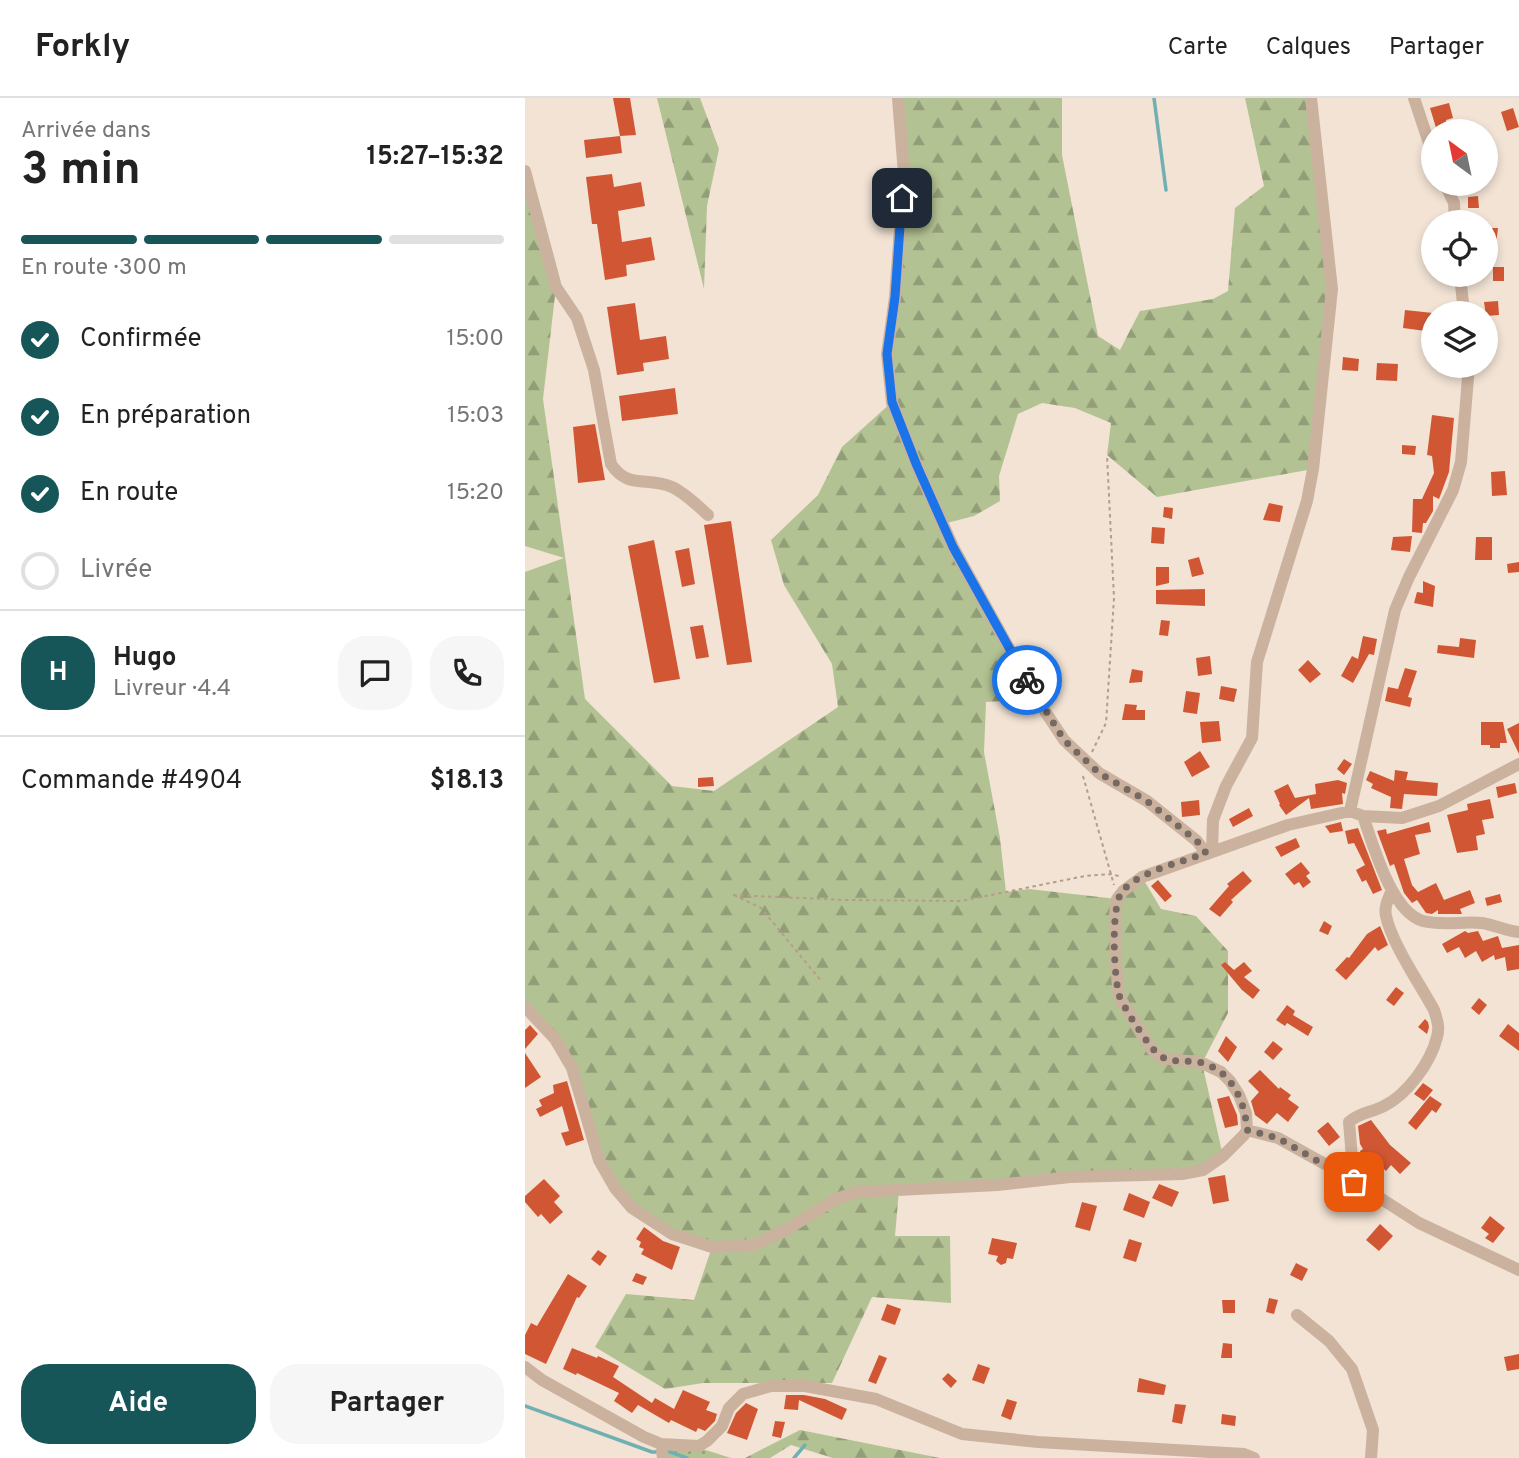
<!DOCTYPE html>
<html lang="fr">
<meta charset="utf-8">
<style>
:root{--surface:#fff;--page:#f6f6f6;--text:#222;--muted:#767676;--line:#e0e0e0;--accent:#165558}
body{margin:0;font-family:Overpass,sans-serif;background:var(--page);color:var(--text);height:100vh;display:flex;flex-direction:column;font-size:26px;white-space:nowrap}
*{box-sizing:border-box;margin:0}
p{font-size:23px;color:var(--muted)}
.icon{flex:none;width:38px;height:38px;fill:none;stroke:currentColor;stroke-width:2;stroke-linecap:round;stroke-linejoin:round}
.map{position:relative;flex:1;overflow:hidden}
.drawer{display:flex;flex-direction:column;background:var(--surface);width:525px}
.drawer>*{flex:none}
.needle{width:46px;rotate:327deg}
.buttons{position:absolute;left:896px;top:21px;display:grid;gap:14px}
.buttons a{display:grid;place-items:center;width:77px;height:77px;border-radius:50%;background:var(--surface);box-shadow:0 4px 10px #0003;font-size:35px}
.pin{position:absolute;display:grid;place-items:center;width:60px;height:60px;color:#fff;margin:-30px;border-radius:14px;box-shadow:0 4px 10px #0006}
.courier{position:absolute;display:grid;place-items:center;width:70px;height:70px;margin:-35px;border:5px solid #1a73e8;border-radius:50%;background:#fff;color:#222;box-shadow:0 2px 9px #0007}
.overview em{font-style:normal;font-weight:700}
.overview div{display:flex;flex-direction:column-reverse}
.overview{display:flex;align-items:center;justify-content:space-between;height:119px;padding:0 21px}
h1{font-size:46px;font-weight:700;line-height:52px}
.bar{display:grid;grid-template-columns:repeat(4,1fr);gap:10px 7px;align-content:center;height:84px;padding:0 21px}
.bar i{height:9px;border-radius:5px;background:var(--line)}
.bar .active{background:var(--accent)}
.bar p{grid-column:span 4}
.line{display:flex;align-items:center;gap:18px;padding:0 21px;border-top:2px solid var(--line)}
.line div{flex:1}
.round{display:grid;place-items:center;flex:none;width:74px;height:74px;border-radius:28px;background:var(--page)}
ol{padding:0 21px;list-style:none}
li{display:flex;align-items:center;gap:21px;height:77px}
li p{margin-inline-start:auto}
li .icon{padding:7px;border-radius:50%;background:var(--accent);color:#fff;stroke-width:4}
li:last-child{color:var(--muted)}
li i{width:38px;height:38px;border:4px solid var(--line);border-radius:50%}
.primary-button{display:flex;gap:14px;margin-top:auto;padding:14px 21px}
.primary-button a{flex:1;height:80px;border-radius:28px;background:var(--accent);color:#fff;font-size:28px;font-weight:700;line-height:80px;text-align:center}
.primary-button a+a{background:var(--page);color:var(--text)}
header{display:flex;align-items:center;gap:42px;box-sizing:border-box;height:98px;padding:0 35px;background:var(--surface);border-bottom:2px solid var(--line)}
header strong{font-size:33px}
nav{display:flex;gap:38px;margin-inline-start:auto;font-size:24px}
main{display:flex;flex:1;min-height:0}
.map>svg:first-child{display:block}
.grass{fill:url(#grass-dots)}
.forest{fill:url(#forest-firs)}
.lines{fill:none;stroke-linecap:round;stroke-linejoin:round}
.stream{stroke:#71b0b1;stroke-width:3.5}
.building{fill:#d15734}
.path{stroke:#b69c8a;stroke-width:2;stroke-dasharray:3.5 3.5;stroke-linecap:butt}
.minor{stroke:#cbb29f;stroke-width:12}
.done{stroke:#766962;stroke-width:7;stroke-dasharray:0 12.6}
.route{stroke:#1a73e8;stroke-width:9}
</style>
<header>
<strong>Forkly</strong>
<nav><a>Carte</a><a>Calques</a><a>Partager</a></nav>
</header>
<main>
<section class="drawer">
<div class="overview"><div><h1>3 min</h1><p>Arrivée dans</p></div><em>15:27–15:32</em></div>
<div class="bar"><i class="active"></i><i class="active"></i><i class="active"></i><i></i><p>En route · 300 m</p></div>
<ol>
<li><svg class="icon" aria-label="check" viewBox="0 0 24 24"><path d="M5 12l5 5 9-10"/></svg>Confirmée<p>15:00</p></li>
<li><svg class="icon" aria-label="check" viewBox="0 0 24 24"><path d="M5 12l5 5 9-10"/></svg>En préparation<p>15:03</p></li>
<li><svg class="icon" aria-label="check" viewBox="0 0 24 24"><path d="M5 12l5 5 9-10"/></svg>En route<p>15:20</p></li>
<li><i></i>Livrée</li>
</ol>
<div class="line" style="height:126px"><b class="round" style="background:var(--accent);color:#fff">H</b><div><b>Hugo</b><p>Livreur · 4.4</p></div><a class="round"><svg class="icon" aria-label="chat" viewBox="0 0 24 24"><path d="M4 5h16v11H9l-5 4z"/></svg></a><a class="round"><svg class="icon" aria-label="phone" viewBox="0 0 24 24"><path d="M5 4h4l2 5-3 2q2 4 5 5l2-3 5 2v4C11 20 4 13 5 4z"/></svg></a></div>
<div class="line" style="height:91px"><div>Commande #4904</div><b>$18.13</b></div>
<div class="primary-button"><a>Aide</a><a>Partager</a></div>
</section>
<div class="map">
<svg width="994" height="1360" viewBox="0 0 994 1360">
<defs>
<pattern id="grass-dots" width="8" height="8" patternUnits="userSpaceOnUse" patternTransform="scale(1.75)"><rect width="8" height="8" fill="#b3c293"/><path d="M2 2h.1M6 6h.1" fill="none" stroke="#929e78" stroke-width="1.8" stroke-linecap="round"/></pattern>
<pattern id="forest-firs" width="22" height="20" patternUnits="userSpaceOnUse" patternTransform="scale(1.75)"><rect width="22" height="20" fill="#b3c293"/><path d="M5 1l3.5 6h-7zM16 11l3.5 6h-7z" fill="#929e78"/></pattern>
</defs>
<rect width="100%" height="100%" fill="#f2e3d4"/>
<!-- grass -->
<path class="grass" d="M136,1346L171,1349L206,1360H138Z"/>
<!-- forest -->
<path class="forest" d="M132,0H175L194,51L182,108L179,191Z
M373,0H537V57L573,238L595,252L615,213L688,201L703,193L710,110L739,88L720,0H786L807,191L788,371L632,399L582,357L586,325L550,310L517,305L493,316L474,378L475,403L449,418L418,426L512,601L461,604L459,654L475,740L481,794L504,791L592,801L617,779L636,811L671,818L703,853V915L677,965L698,1058L678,1072L374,1092L370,1138H425L426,1205L347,1199L307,1285H178L140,1291L70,1249L101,1196L169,1202L187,1149L147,1136L90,1090L47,970L0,909V474L39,460L0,448V73L31,189L18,301L60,601L147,688L189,693L313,609L307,566L259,487L246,442L293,397L317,349L367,304L362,256L379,76Z
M275,1332L415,1360H308L266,1347L245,1360H220Z"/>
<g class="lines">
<!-- stream -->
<path class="stream" d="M629,0L641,92
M0,1308L127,1354H134
M142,1353L162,1360
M269,1360L280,1347"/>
</g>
<!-- building -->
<path class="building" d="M88,0H105L111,37L95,38Z
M924,5L928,20L921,22L923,33H912L905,10Z
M988,10L994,29L982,33L976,14Z
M95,38L97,55L61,60L59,42Z
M87,76L89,89L116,84L120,108L93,113L97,144L126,139L130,162L101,167L102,178L80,182L72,126H67L61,79Z
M953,98L954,110H943V99Z
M963,130H973L971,146L962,145Z
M968,169H979V183H968Z
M973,203L974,217L961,218L959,204Z
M110,205L115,242L141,238L144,261L118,265L119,273L92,277L82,209Z
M880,212L908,215V234L878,230Z
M818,259L834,261L833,273L817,272Z
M852,265L873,266L872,283L851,282Z
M150,290L153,316L97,323L94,298Z
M907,317L929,320L924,374L914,401L908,398V413L901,425H898L897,435L887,434L888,401H897L909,375L907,358L902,357Z
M70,326L80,382L53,385L48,329Z
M877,347L891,348L890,357L877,356Z
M980,373L982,397L967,398L966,374Z
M744,405L758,408L755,424L738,422Z
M639,409L648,410L647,421L638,419Z
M206,423L227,564L202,567L179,427Z
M627,429L640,430L639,446L626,445Z
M887,438L885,454L866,452L868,439Z
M951,439H967V462H950Z
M129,442L155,581L129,585L103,448Z
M164,450L170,486L157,489L150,453Z
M674,459L679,476L667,479L663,462Z
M994,464V474L983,475L982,466Z
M631,469H644V485L631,488Z
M898,483L910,488L908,509L889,505L892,494L898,495Z
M680,491V508L631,506V492Z
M636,522L645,523L643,538L634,537Z
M178,527L184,559L171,561L165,529Z
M838,538L852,541L849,557L844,556L828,585L816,578L827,558L833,561Z
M935,540L951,542L949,560L912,555L913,547L934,549Z
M685,558L687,576L673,578L671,560Z
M783,562L796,576L785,585L773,572Z
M880,570L892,573L883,599L887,600L885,609L860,603L863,589L873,591Z
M607,571L618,573L617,584L604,585Z
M696,588L712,591L709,604L694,601Z
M661,593L675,595L672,616L658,614Z
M600,606L612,607L611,612H620V622H597Z
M694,623L696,643L677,645L675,624Z
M956,624H978L982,645H975V650H965V647H956Z
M994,625V656L982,631Z
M675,653L685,669L667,679L659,664Z
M819,661L827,666L819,677L812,671Z
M870,672L883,674L881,682L913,685L912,698L879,696L877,711L865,710L866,699L846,690L848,686L841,682L845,673L869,683Z
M188,679L189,688L173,689V680Z
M813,682L822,685L820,696L817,695L818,706L786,711L784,700L761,717L754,707L755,706L749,693L763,686L770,700L791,696L790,686Z
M990,685L992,695L973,700L971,689Z
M965,701L969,720L957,722L960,736L951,738L953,752L932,755L922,717L943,712L942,706Z
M674,702L675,717L657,719L656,704Z
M724,710L728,718L708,729L704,721Z
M816,724L818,733L805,735L800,728Z
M904,724L906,734L890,737L895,756L879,761L887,787L893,794L911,785L919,802L945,792L950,805L935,811L937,816H913V812L907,816L901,815L892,802L887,805L879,795L869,766L865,768L852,733L861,731L862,736Z
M833,730L857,792L848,796L841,782L837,784L831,772L840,767L829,745L823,746L820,733Z
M771,740L775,749L756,759L750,749Z
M776,764L785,775L781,778L786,784L778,790L774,784L769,787L760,776Z
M718,773L727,783L706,802L708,804L695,819L684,811L704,788L702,786Z
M633,782L647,798L640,804L626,788Z
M975,796L977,804L962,808L960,800Z
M799,823L807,828L803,837L794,833Z
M855,828L863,847L853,853L850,849L821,882L810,872L822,859L824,860L842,836Z
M940,833L943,835L953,833L958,843L973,838L977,850L994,847V871L982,873L980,859L970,862L969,857L957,864L951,853L940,860L934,849L922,855L917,846Z
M700,864L709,872L719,864L727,873L719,879L735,892L728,901L717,892L696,867Z
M871,889L879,895L869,908L861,902Z
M954,900L962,907L954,917L946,910Z
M762,907L770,913L768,917L788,929L783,938L762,925L760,928L751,922Z
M900,921L903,924L904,929L902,936L893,929Z
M983,926L994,935V953L974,938Z
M5,927L13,936L0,951V932Z
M701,938L712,949L703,964L693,953Z
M748,943L758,951L748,962L739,954Z
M0,955L16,979L0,990Z
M735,972L754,991L755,989L766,997L763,1001L774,1009L763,1024L752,1015L742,1026L730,1017L726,1003L734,994L723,983Z
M42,983L59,1042L41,1048L36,1035L44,1033L37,1008L15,1019L11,1011L17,1008L14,1002L29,995L28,987Z
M898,985L908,992L899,1003L889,996Z
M704,998L712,1017L713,1027L700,1030L692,1001Z
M905,998L917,1006L911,1015L907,1012L891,1032L883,1025Z
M846,1022L865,1047L886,1065L875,1076L866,1067L861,1073L846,1058L839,1063L836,1059L835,1053L838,1051L835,1046L833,1028Z
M803,1024L815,1039L804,1048L792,1033Z
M700,1077L704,1103L688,1106L683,1080Z
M19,1081L35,1098L29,1104L38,1114L25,1126L16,1116L13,1119L0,1104V1098Z
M634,1086L654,1094L647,1109L627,1100Z
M604,1095L625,1104L619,1120L598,1112Z
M557,1104L572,1108L565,1133L550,1129Z
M965,1118L980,1130L968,1145L960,1140L964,1136L956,1130Z
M855,1126L868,1138L854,1153L841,1142Z
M119,1129L138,1143L155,1149L147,1172L116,1156L119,1151L114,1149L116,1144L111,1141Z
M467,1140L492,1145L488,1161L482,1160L481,1165L476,1167L471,1163L473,1158L463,1156Z
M604,1141L617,1145L611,1164L598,1160Z
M73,1152L82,1158L75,1168L66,1161Z
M771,1165L783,1171L777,1183L765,1177Z
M111,1175L122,1179L118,1187L107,1183Z
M43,1176L62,1188L54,1200L52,1199L21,1266L0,1256V1237L6,1225L12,1228Z
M744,1200L753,1202L749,1216L741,1214Z
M697,1202H710V1215H698Z
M362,1206L376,1211L370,1227L356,1222Z
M698,1245L707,1246V1260H696Z
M47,1250L72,1260L73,1258L94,1268L88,1279L127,1305L130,1300L149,1311L158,1292L185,1304L181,1312L192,1316L190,1323L180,1333L173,1330L171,1334L146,1322L144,1325L113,1307L107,1315L89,1303L94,1295L52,1275L51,1277L38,1271Z
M994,1256V1271L982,1273L979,1259Z
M354,1257L362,1260L351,1286L343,1283Z
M453,1266L465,1270L459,1286L447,1282Z
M423,1275L432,1283L426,1290L417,1281Z
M614,1280L641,1287L639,1297L612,1294Z
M261,1297H279L300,1301L322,1311L317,1322L274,1302L273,1312L259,1311Z
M482,1301L492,1304L486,1322L476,1318Z
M221,1305L233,1311L222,1342L202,1335L211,1315Z
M650,1306L661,1307L657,1326L647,1324Z
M697,1316L711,1318L710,1328L696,1326Z
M250,1323L260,1324L256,1340L247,1338Z"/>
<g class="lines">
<!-- path -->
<path class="path" d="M567,654L581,625L589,500L582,357
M558,678L589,787
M208,797L320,802L436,803L560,778L586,776L597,779
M209,797L236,810L297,884"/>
<!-- minor -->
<path class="minor" d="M373,0L379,76L370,199L362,256L367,305L392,368L428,449L512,601L539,642L574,675L622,703L672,743L681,755
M889,0L908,57
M0,73L31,189L52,220L69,272L86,366C103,392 122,378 147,389C160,395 172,407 183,417
M920,86L929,105L930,124
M935,177L939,215
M825,713L870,512L884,479L928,392L936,364L944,268
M838,718C848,746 866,814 898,823C917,828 938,823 957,825C970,827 981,833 994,834
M687,754L688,722L701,688L727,640L732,564L782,403L788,371L807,191L786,0
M0,909L30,941L47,970L74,1062L90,1090L107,1110L147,1136L187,1149L228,1147L261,1132L311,1101L332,1094L473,1087L545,1079L657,1076L678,1072L698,1058L719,1037L722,1032L721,1015L714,997L705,983L696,974L677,965L637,960L628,953L594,899L591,865L590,817L592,801L598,793L617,779L763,727L825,713L838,718L877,720L914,708L994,666
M722,1032L753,1040L816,1075L894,1125L994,1172
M829,1084L824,1024C835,1014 846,1015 859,1008C882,997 906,964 912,939C915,930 912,921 909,912C895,886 867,846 861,818C859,809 863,801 867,792
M772,1217L804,1243L827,1271L848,1332L846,1360
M0,1269L17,1282L119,1339L136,1346L174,1348L182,1343L197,1328L204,1310L218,1296L246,1288H280L351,1301L437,1336L513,1344L719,1356L729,1360
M136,1346L138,1360"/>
</g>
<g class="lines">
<!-- done -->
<path class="done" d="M502,582L539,642L574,675L622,703L672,743L681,755C655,765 618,772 598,792C585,806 589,878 594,897C597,907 624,949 632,955C644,967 662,961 678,965C707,974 720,1003 722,1032L753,1040L829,1084"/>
<!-- route -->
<path class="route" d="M377,100L370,199L362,256L367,304L392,368L428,449L502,582"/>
</g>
</svg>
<div class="buttons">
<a><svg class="needle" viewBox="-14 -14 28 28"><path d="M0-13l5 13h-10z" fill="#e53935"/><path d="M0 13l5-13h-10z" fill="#767676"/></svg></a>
<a><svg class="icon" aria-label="locate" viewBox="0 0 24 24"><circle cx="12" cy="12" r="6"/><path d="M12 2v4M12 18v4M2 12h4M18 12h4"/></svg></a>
<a><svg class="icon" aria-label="layers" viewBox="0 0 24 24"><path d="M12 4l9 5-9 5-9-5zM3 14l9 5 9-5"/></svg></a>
</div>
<div class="pin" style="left:829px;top:1084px;background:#ea580c"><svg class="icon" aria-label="bag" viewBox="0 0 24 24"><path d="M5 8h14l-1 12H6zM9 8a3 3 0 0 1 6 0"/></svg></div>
<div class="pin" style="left:377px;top:100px;background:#1f2937"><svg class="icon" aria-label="home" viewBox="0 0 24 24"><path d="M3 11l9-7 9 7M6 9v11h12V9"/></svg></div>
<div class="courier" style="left:502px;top:582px"><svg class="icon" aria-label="bike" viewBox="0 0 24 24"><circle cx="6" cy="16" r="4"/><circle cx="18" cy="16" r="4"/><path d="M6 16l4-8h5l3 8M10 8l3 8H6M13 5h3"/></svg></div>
</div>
</main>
